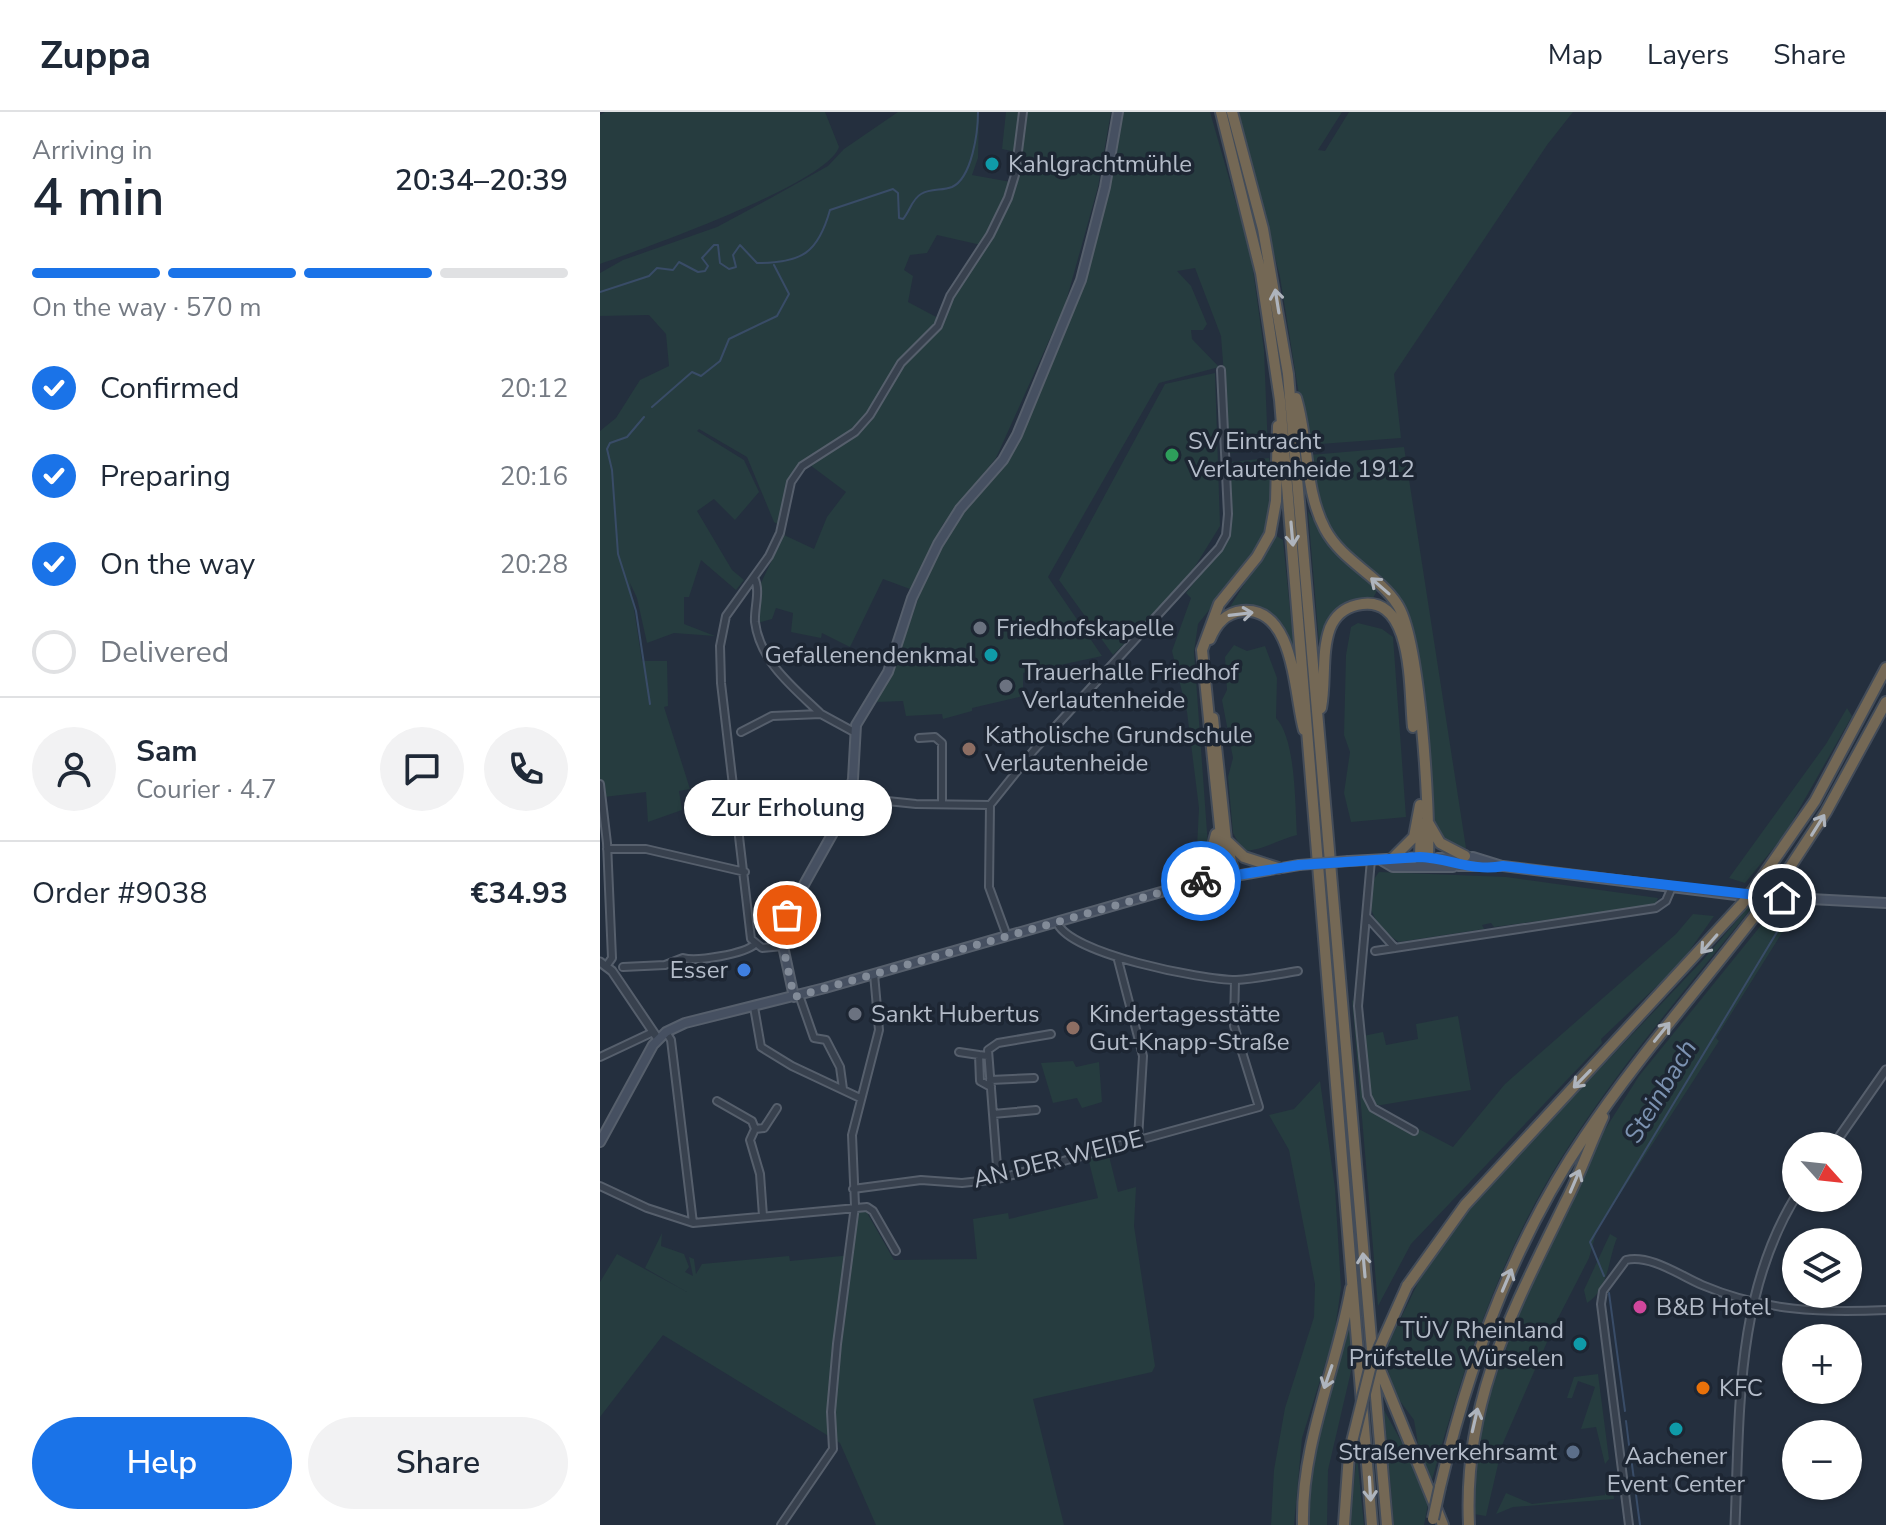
<!DOCTYPE html>
<meta charset="utf-8">
<style>
:root{--surface:#fff;--page:#f2f2f3;--text:#1f2937;--muted:#747a83;--line:#e0e1e3;--accent:#1a73e8}
body{margin:0;font-family:"Nunito Sans",sans-serif;background:var(--page);color:var(--text);height:100vh;display:flex;flex-direction:column;font-size:30px;white-space:nowrap}
*{box-sizing:border-box;margin:0}
p{font-size:26px;color:var(--muted)}
.icon{flex:none;width:44px;height:44px;fill:none;stroke:currentColor;stroke-width:2;stroke-linecap:round;stroke-linejoin:round}
.map{position:relative;flex:1;overflow:hidden}
.details{display:flex;flex-direction:column;background:var(--surface);width:600px}
.details>*{flex:none}
.needle{width:52px;rotate:117deg}
.controls{position:absolute;left:1182px;top:1020px;display:grid;gap:16px}
.controls a{display:grid;place-items:center;width:80px;height:80px;border-radius:50%;background:var(--surface);box-shadow:0 2px 6px #0004;font-size:40px}
.pin{position:absolute;display:grid;place-items:center;width:68px;height:68px;color:#fff;margin:-34px;border:4px solid #fff;border-radius:50%;box-shadow:0 2px 8px #0007}
.courier{position:absolute;display:grid;place-items:center;width:80px;height:80px;margin:-40px;border:6px solid #1a73e8;border-radius:50%;background:#fff;color:#222;box-shadow:0 2px 10px #0007}
.bubble{position:absolute;height:56px;border-radius:28px;background:var(--surface);box-shadow:0 2px 6px #0004;font-size:26px;font-weight:600;line-height:56px;text-align:center}
.headline em{font-style:normal;font-weight:600}
.headline div{display:flex;flex-direction:column-reverse}
.headline{display:flex;align-items:center;justify-content:space-between;height:136px;padding:0 32px}
h1{font-size:52px;font-weight:600;line-height:60px}
.bar{display:grid;grid-template-columns:repeat(4,1fr);gap:12px 8px;align-content:center;height:96px;padding:0 32px}
.bar i{height:10px;border-radius:6px;background:var(--line)}
.bar .active{background:var(--accent)}
.bar p{grid-column:span 4}
.line{display:flex;align-items:center;gap:20px;padding:0 32px;border-top:2px solid var(--line)}
.line div{flex:1}
.round{display:grid;place-items:center;flex:none;width:84px;height:84px;border-radius:42px;background:var(--page)}
ol{padding:0 32px;list-style:none}
li{display:flex;align-items:center;gap:24px;height:88px}
li p{margin-inline-start:auto}
li .icon{padding:8px;border-radius:50%;background:var(--accent);color:#fff;stroke-width:4}
li:last-child{color:var(--muted)}
li i{width:44px;height:44px;border:4px solid var(--line);border-radius:50%}
.cta{display:flex;gap:16px;margin-top:auto;padding:16px 32px}
.cta a{flex:1;height:92px;border-radius:48px;background:var(--accent);color:#fff;font-size:32px;font-weight:600;line-height:92px;text-align:center}
.cta a+a{background:var(--page);color:var(--text)}
header{display:flex;align-items:center;gap:48px;box-sizing:border-box;height:112px;padding:0 40px;background:var(--surface);border-bottom:2px solid var(--line)}
header strong{font-size:38px}
nav{display:flex;gap:44px;margin-inline-start:auto;font-size:28px}
main{display:flex;flex:1;min-height:0}
.map>svg:first-child{display:block}
.green{fill:#263c3f}
.lines{fill:none;stroke-linecap:round;stroke-linejoin:round}
.stream{stroke:#394c67;stroke-width:2}
.minor-casing{stroke:#565f6c;stroke-width:10}
.tertiary-casing{stroke:#565f6c;stroke-width:11}
.secondary-casing{stroke:#565f6c;stroke-width:12}
.motorway-casing{stroke:#434c59;stroke-width:14}
.minor{stroke:#38414e;stroke-width:6}
.tertiary{stroke:#38414e;stroke-width:7}
.secondary{stroke:#465061;stroke-width:8}
.motorway{stroke:#746855;stroke-width:10}
.secondary-bridge-casing{stroke:#565f6c;stroke-width:12;stroke-linecap:butt}
.motorway-bridge-casing{stroke:#434c59;stroke-width:14;stroke-linecap:butt}
.secondary-bridge{stroke:#465061;stroke-width:8}
.motorway-bridge{stroke:#746855;stroke-width:10}
.oneway{stroke:#aeb4bd}
.done{stroke:#828b98;stroke-width:8;stroke-dasharray:0 14.4}
.route{stroke:#1a73e8;stroke-width:10}
.culture-dot{fill:#0f9aa8;stroke:#1d2633;stroke-width:3}
.leisure-dot{fill:#2e9e5b;stroke:#1d2633;stroke-width:3}
.worship-dot{fill:#6b7280;stroke:#1d2633;stroke-width:3}
.education-dot{fill:#8d6e63;stroke:#1d2633;stroke-width:3}
.shop-dot{fill:#3f7fe0;stroke:#1d2633;stroke-width:3}
.hotel-dot{fill:#d1479c;stroke:#1d2633;stroke-width:3}
.food-dot{fill:#e8710a;stroke:#1d2633;stroke-width:3}
.service-dot{fill:#5c6f8a;stroke:#1d2633;stroke-width:3}
.labels{text-anchor:middle;stroke-width:7;stroke-linejoin:round;paint-order:stroke}
.poi-label{font-size:24px;fill:#b4bcc9;stroke:#1d2633;text-anchor:start}
.street-label{font-size:24px;fill:#b4bcc9;stroke:#1d2633}
.water-label{font-size:26px;font-style:italic;fill:#7c92b1;stroke:#1d2633}
</style>
<header>
<strong>Zuppa</strong>
<nav><a>Map</a><a>Layers</a><a>Share</a></nav>
</header>
<main>
<section class="details">
<div class="headline"><div><h1>4 min</h1><p>Arriving in</p></div><em>20:34–20:39</em></div>
<div class="bar"><i class="active"></i><i class="active"></i><i class="active"></i><i></i><p>On the way · 570 m</p></div>
<ol>
<li><svg class="icon" aria-label="check" viewBox="0 0 24 24"><path d="M5 12l5 5 9-10"/></svg>Confirmed<p>20:12</p></li>
<li><svg class="icon" aria-label="check" viewBox="0 0 24 24"><path d="M5 12l5 5 9-10"/></svg>Preparing<p>20:16</p></li>
<li><svg class="icon" aria-label="check" viewBox="0 0 24 24"><path d="M5 12l5 5 9-10"/></svg>On the way<p>20:28</p></li>
<li><i></i>Delivered</li>
</ol>
<div class="line" style="height:144px"><a class="round"><svg class="icon" aria-label="person" viewBox="0 0 24 24"><circle cx="12" cy="8" r="4"/><path d="M4 21q1-7 8-7t8 7"/></svg></a><div><b>Sam</b><p>Courier · 4.7</p></div><a class="round"><svg class="icon" aria-label="chat" viewBox="0 0 24 24"><path d="M4 5h16v11H9l-5 4z"/></svg></a><a class="round"><svg class="icon" aria-label="phone" viewBox="0 0 24 24"><path d="M5 4h4l2 5-3 2q2 4 5 5l2-3 5 2v4C11 20 4 13 5 4z"/></svg></a></div>
<div class="line" style="height:104px"><div>Order #9038</div><b>€34.93</b></div>
<div class="cta"><a>Help</a><a>Share</a></div>
</section>
<div class="map">
<svg width="1286" height="1413" viewBox="0 0 1286 1413">
<rect width="100%" height="100%" fill="#242f3e"/>
<!-- green -->
<path class="green" d="M5,0H225L239,35C227,72 42,137 0,152V3Z
M298,0H379L378,46L372,63L411,70L381,133L337,123L327,141L310,143L304,158L313,164L308,190L338,206L336,214L300,250L268,302L254,319L201,353L190,370L179,413L174,410L147,345L99,317L97,319L144,348L159,380L135,408L114,387L97,399L132,458L144,468L136,478L101,448L89,485H84V512L115,524L74,521L47,531L37,486L30,471L42,549H67L68,594L64,595L90,677L79,679L82,698L48,710L46,680L4,685L0,679V319L16,306L40,268L69,254L66,222L49,203L0,204V161L23,148L117,115L169,87L228,54L244,37Z
M406,0H421L416,40L402,37Z
M426,0H511L498,75L465,193L396,346L343,412L310,477L283,467L250,535L222,521L221,526L191,520L193,501L176,496L172,507L157,511L159,475L184,423L214,437L227,405L246,380L210,353L193,371L204,355L256,321L303,252L340,215L352,186L409,86Z
M521,0H610L651,143L664,238L668,338L630,341L621,224L595,156L577,159L591,174L607,212L603,218H591L592,227L619,255L559,271L448,465L502,544L423,561V584L372,596V599L343,607L342,602L306,604L303,589L276,590L299,542L328,459L364,399L406,350L473,198L496,127Z
M638,0H742L718,38L725,39L749,0H973L947,33L794,262L801,326L707,333L680,165Z
M615,261L620,414L586,469L513,543L459,468L565,272Z
M804,335L866,736C855,736 842,732 836,720C813,674 823,575 813,521C804,479 768,464 742,434C719,408 714,376 710,343Z
M669,346L674,381L669,414L655,440L598,512L594,540L608,734L603,750L596,755L599,696L587,600L572,539L591,486L586,481L630,425V350Z
M708,399L727,430L778,477L773,486C733,483 724,507 720,543Z
M675,423L683,428L694,538C679,509 661,492 628,498Z
M758,511L782,517L793,525L806,705L751,710L744,681L750,640L744,623L746,543L751,515Z
M634,533L647,539L665,534L677,566L676,606C696,627 695,693 697,723C678,728 663,738 643,739L633,721L628,665L633,646L622,588L627,578L625,545Z
M1247,596L1252,604L1185,722L1145,771L1129,766L1226,632Z
M779,760L906,765L1058,786L1055,793L894,815L891,811L882,813L884,817L799,830C774,815 758,786 779,760Z
M1150,793H1154C1087,876 1016,958 960,1048C898,1148 863,1256 832,1368L820,1344L814,1308L797,1285L783,1243L827,1152L875,1088L1102,849Z
M1175,796L1185,816L1116,926L1119,929L997,1118L989,1146L954,1214L903,1331L886,1404L874,1402V1365L881,1307L923,1189L997,1030L1039,964Z
M1093,802L1114,804L1080,852L1001,927L1002,931L811,1132L778,1194L752,888L759,893L763,924L783,920L786,933L818,927L816,912L858,904L871,978L775,994L853,1035L905,972L1076,822Z
M473,949L476,955L499,950L502,990L482,996L477,986L453,991L441,951Z
M720,969L735,1076L741,1176L734,1224L702,1326L694,1413H671L674,1358L685,1296L714,1205L715,1172L689,1038L669,1003L694,997Z
M508,1040L518,1080L536,1075L534,1114L555,1254L552,1260L433,1287L464,1413H276L240,1331L63,1223L0,1305V1170L17,1142L87,1180L45,1156L62,1121L61,1134L84,1142L89,1155L85,1160L93,1164L89,1145L94,1147L96,1162L102,1152L189,1144L190,1149L252,1143L258,1099H266L294,1148L377,1147L373,1107L408,1101L409,1107L498,1086L488,1046Z
M1010,1122L1017,1126C1008,1147 1009,1177 987,1191L984,1178Z
M750,1208L752,1255L728,1358L727,1413H707C708,1341 729,1276 750,1208Z
M998,1262L1009,1347L1005,1352L996,1315L981,1317L995,1275L978,1269L972,1286H967L974,1265Z
M784,1298L830,1382L824,1413H794Z
M757,1344L764,1413H749Z
M1013,1377L1014,1387L913,1395L896,1402L906,1381L932,1392L1005,1383V1378Z"/>
<g class="lines">
<!-- stream -->
<path class="stream" d="M0,180L49,164L57,156L73,158L79,150L98,160L105,159L108,154L102,146L114,133H118L120,151L129,157L136,155L133,143L140,133L157,151C202,151 218,141 230,98L293,77L298,81L299,106L303,107C310,99 312,87 321,82C331,76 342,79 352,75C372,66 378,20 378,0
M52,295L92,260L101,264L120,249L129,227L177,204L189,182L174,153
M44,305L27,325L10,331L7,337L12,358L18,442L36,499L50,592
M1004,1164L990,1130L1180,815
M1009,1181L1025,1299
M1026,1309L1029,1333
M1031,1345L1040,1413"/>
<!-- minor casing -->
<g class="minor-casing">
<path id="minor" d="M154,466C161,478 154,496 155,510C160,550 194,576 221,602
M141,620L172,604L221,602L254,620
M319,626L335,625L342,631V692
M0,672L7,731L12,846L7,853
M249,685L316,692L390,693
M7,737H46L145,760
M771,748L758,894L767,984L773,996L814,1019
M767,805L795,836
M457,810C468,842 603,868 636,868C656,867 678,862 698,859
M407,824L389,775L390,693L434,638L619,436L626,423L628,402L621,258
M183,834L162,836L151,827L121,571L120,534L126,504L169,444L180,421L191,370L202,354L255,320L270,303L301,251L338,214L350,184L390,123L408,86L415,63L423,0
M775,839L1056,796L1066,789L1072,775
M518,848L543,944L538,1027
M23,855L65,853L83,846C96,850 145,842 155,832
M199,883L214,926L226,928L240,955L243,977
M154,895L161,935L192,954L260,986
M66,920L71,928L93,1111
M359,940L379,943
M388,944L379,943L380,969L391,975
M0,945L51,921
M390,968L434,966
M117,989L152,1009L155,1017L150,1028L160,1062L163,1104
M393,1002L436,998
M155,1017L164,1016L177,996
M398,1067L388,938L398,931L451,922
M0,1074L47,1096L93,1111L267,1095L273,1099L296,1139
M253,1077L321,1068L362,1071L398,1067L659,995L634,914L635,868
M181,1413L233,1337L231,1300L237,1232L255,1094L252,1023L279,918L274,862
M1029,1413L1001,1192L1003,1179L1026,1148C1050,1142 1081,1164 1102,1173C1163,1199 1221,1201 1286,1198"/>
</g>
<!-- tertiary casing -->
<g class="tertiary-casing">
<path id="tertiary" d="M0,850L12,859L58,927
M1233,1034L1286,958
M1135,1413C1140,1299 1135,1184 1196,1084"/>
</g>
<!-- secondary casing -->
<g class="secondary-casing">
<path id="secondary" d="M838,746L858,754H903L1136,783L1286,791
M838,746L873,745L902,754
M781,748L793,755H853
M749,749L824,745
M194,885L183,834L187,803L243,703L253,667L256,613L288,560L312,486L338,432L360,397L403,348L417,323L481,168L505,75L518,0
M0,1030L53,933L66,920L85,911L225,876L589,772L699,753"/>
</g>
<!-- motorway casing -->
<g class="motorway-casing">
<path id="motorway" d="M621,0L661,161L680,288L772,1413
M632,0L663,117L688,262L787,1413
M696,286C709,329 704,377 725,417C742,449 778,463 797,492C820,525 830,700 828,745
M610,527C616,512 625,501 642,499C695,494 694,583 704,618
M721,596C726,570 721,541 730,516C735,504 744,496 757,493C815,479 809,580 813,615
M613,606L626,728L634,762
M829,712L840,731L865,744
M627,729L644,745L678,756
M820,745L821,711
M793,746L814,725L820,693
M625,764L602,538L619,492L657,445L670,422L676,389L678,314
M589,772L608,752L616,722
M1154,777L1215,689L1286,556
M1175,778L1226,700L1286,590
M807,1174L865,1093L1142,792
M777,1251L843,1413
M840,1375C869,1251 913,1130 985,1024C1039,943 1104,871 1163,793
M703,1413C701,1330 737,1256 751,1176
M744,1413L749,1342
M869,1413C863,1288 913,1198 966,1089C980,1062 990,1033 1003,1005"/>
</g>
<!-- minor -->
<use href="#minor" class="minor"/>
<!-- tertiary -->
<use href="#tertiary" class="tertiary"/>
<!-- secondary -->
<use href="#secondary" class="secondary"/>
<!-- motorway -->
<use href="#motorway" class="motorway"/>
<!-- secondary-bridge casing -->
<g class="secondary-bridge-casing">
<path id="secondary-bridge" d="M699,753L749,749"/>
</g>
<!-- motorway-bridge casing -->
<g class="motorway-bridge-casing">
<path id="motorway-bridge" d="M1142,792L1154,777
M1163,793L1175,778
M749,1342L770,1257L807,1174
M833,1407L840,1375"/>
</g>
<!-- secondary-bridge -->
<use href="#secondary-bridge" class="secondary-bridge"/>
<!-- motorway-bridge -->
<use href="#motorway-bridge" class="motorway-bridge"/>
</g>
<!-- one-way arrows -->
<defs><path id="oneway-shaft" d="M-6 0H5M1.5-3L5.5 0L1.5 3" fill="none" stroke-width="1.6" stroke-linecap="round" stroke-linejoin="round" transform="scale(2)"/></defs>
<g class="oneway">
<use href="#oneway-shaft" transform="translate(677 189) rotate(-99)"/>
<use href="#oneway-shaft" transform="translate(692 422) rotate(85)"/>
<use href="#oneway-shaft" transform="translate(780 474) rotate(-139)"/>
<use href="#oneway-shaft" transform="translate(641 502) rotate(-7)"/>
<use href="#oneway-shaft" transform="translate(1218 713) rotate(-58)"/>
<use href="#oneway-shaft" transform="translate(1109 832) rotate(131)"/>
<use href="#oneway-shaft" transform="translate(1062 920) rotate(-51)"/>
<use href="#oneway-shaft" transform="translate(982 967) rotate(134)"/>
<use href="#oneway-shaft" transform="translate(975 1069) rotate(-67)"/>
<use href="#oneway-shaft" transform="translate(764 1153) rotate(-95)"/>
<use href="#oneway-shaft" transform="translate(907 1168) rotate(-67)"/>
<use href="#oneway-shaft" transform="translate(728 1265) rotate(109)"/>
<use href="#oneway-shaft" transform="translate(875 1308) rotate(-77)"/>
<use href="#oneway-shaft" transform="translate(770 1377) rotate(87)"/>
</g>
<g class="lines">
<!-- done -->
<path class="done" d="M187,803L183,834L194,885L601,769"/>
<!-- route -->
<path class="route" d="M601,769L699,753L820,745C849,746 873,760 903,754L1182,786"/>
</g>
<!-- markers -->
<g class="culture-dot">
<circle cx="392" cy="52" r="8"/>
<circle cx="391" cy="543" r="8"/>
<circle cx="980" cy="1232" r="8"/>
<circle cx="1076" cy="1317" r="8"/>
</g>
<circle class="leisure-dot" cx="572" cy="343" r="8"/>
<g class="worship-dot">
<circle cx="380" cy="516" r="8"/>
<circle cx="406" cy="574" r="8"/>
<circle cx="255" cy="902" r="8"/>
</g>
<g class="education-dot">
<circle cx="369" cy="637" r="8"/>
<circle cx="473" cy="916" r="8"/>
</g>
<circle class="shop-dot" cx="144" cy="858" r="8"/>
<circle class="hotel-dot" cx="1040" cy="1195" r="8"/>
<circle class="food-dot" cx="1103" cy="1276" r="8"/>
<circle class="service-dot" cx="973" cy="1340" r="8"/>
<g class="labels">
<!-- poi labels -->
<g class="poi-label">
<text x="408" y="60">Kahlgrachtmühle</text>
<text x="588" y="337">SV Eintracht<tspan x="588" dy="28">Verlautenheide 1912</tspan></text>
<text x="396" y="524">Friedhofskapelle</text>
<text x="375" y="551" text-anchor="end">Gefallenendenkmal</text>
<text x="422" y="568">Trauerhalle Friedhof<tspan x="422" dy="28">Verlautenheide</tspan></text>
<text x="385" y="631">Katholische Grundschule<tspan x="385" dy="28">Verlautenheide</tspan></text>
<text x="128" y="866" text-anchor="end">Esser</text>
<text x="271" y="910">Sankt Hubertus</text>
<text x="489" y="910">Kindertagesstätte<tspan x="489" dy="28">Gut-Knapp-Straße</tspan></text>
<text x="1056" y="1203">B&amp;B Hotel</text>
<text x="964" y="1226" text-anchor="end">TÜV Rheinland<tspan x="964" dy="28">Prüfstelle Würselen</tspan></text>
<text x="1119" y="1284">KFC</text>
<text x="957" y="1348" text-anchor="end">Straßenverkehrsamt</text>
<text x="1076" y="1352" text-anchor="middle">Aachener<tspan x="1076" dy="28">Event Center</tspan></text>
</g>
<!-- street labels -->
<g class="street-label">
<text transform="translate(458 1047) rotate(-14)" y="8">AN DER WEIDE</text>
</g>
<!-- water labels -->
<g class="water-label">
<text transform="translate(1060 979) rotate(-59)" y="9">Steinbach</text>
</g>
</g>
</svg>
<div class="controls">
<a><svg class="needle" viewBox="-14 -14 28 28"><path d="M0-13l5 13h-10z" fill="#e53935"/><path d="M0 13l5-13h-10z" fill="#747a83"/></svg></a>
<a><svg class="icon" aria-label="layers" viewBox="0 0 24 24"><path d="M12 4l9 5-9 5-9-5zM3 14l9 5 9-5"/></svg></a>
<a>+</a>
<a>−</a>
</div>
<div class="pin" style="left:187px;top:803px;background:#ea580c"><svg class="icon" aria-label="bag" viewBox="0 0 24 24"><path d="M5 8h14l-1 12H6zM9 8a3 3 0 0 1 6 0"/></svg></div>
<div class="pin" style="left:1182px;top:786px;background:#1f2937"><svg class="icon" aria-label="home" viewBox="0 0 24 24"><path d="M3 11l9-7 9 7M6 9v11h12V9"/></svg></div>
<div class="courier" style="left:601px;top:769px"><svg class="icon" aria-label="bike" viewBox="0 0 24 24"><circle cx="6" cy="16" r="4"/><circle cx="18" cy="16" r="4"/><path d="M6 16l4-8h5l3 8M10 8l3 8H6M13 5h3"/></svg></div>
<div class="bubble" style="left:84px;top:668px;width:208px">Zur Erholung</div>
</div>
</main>
